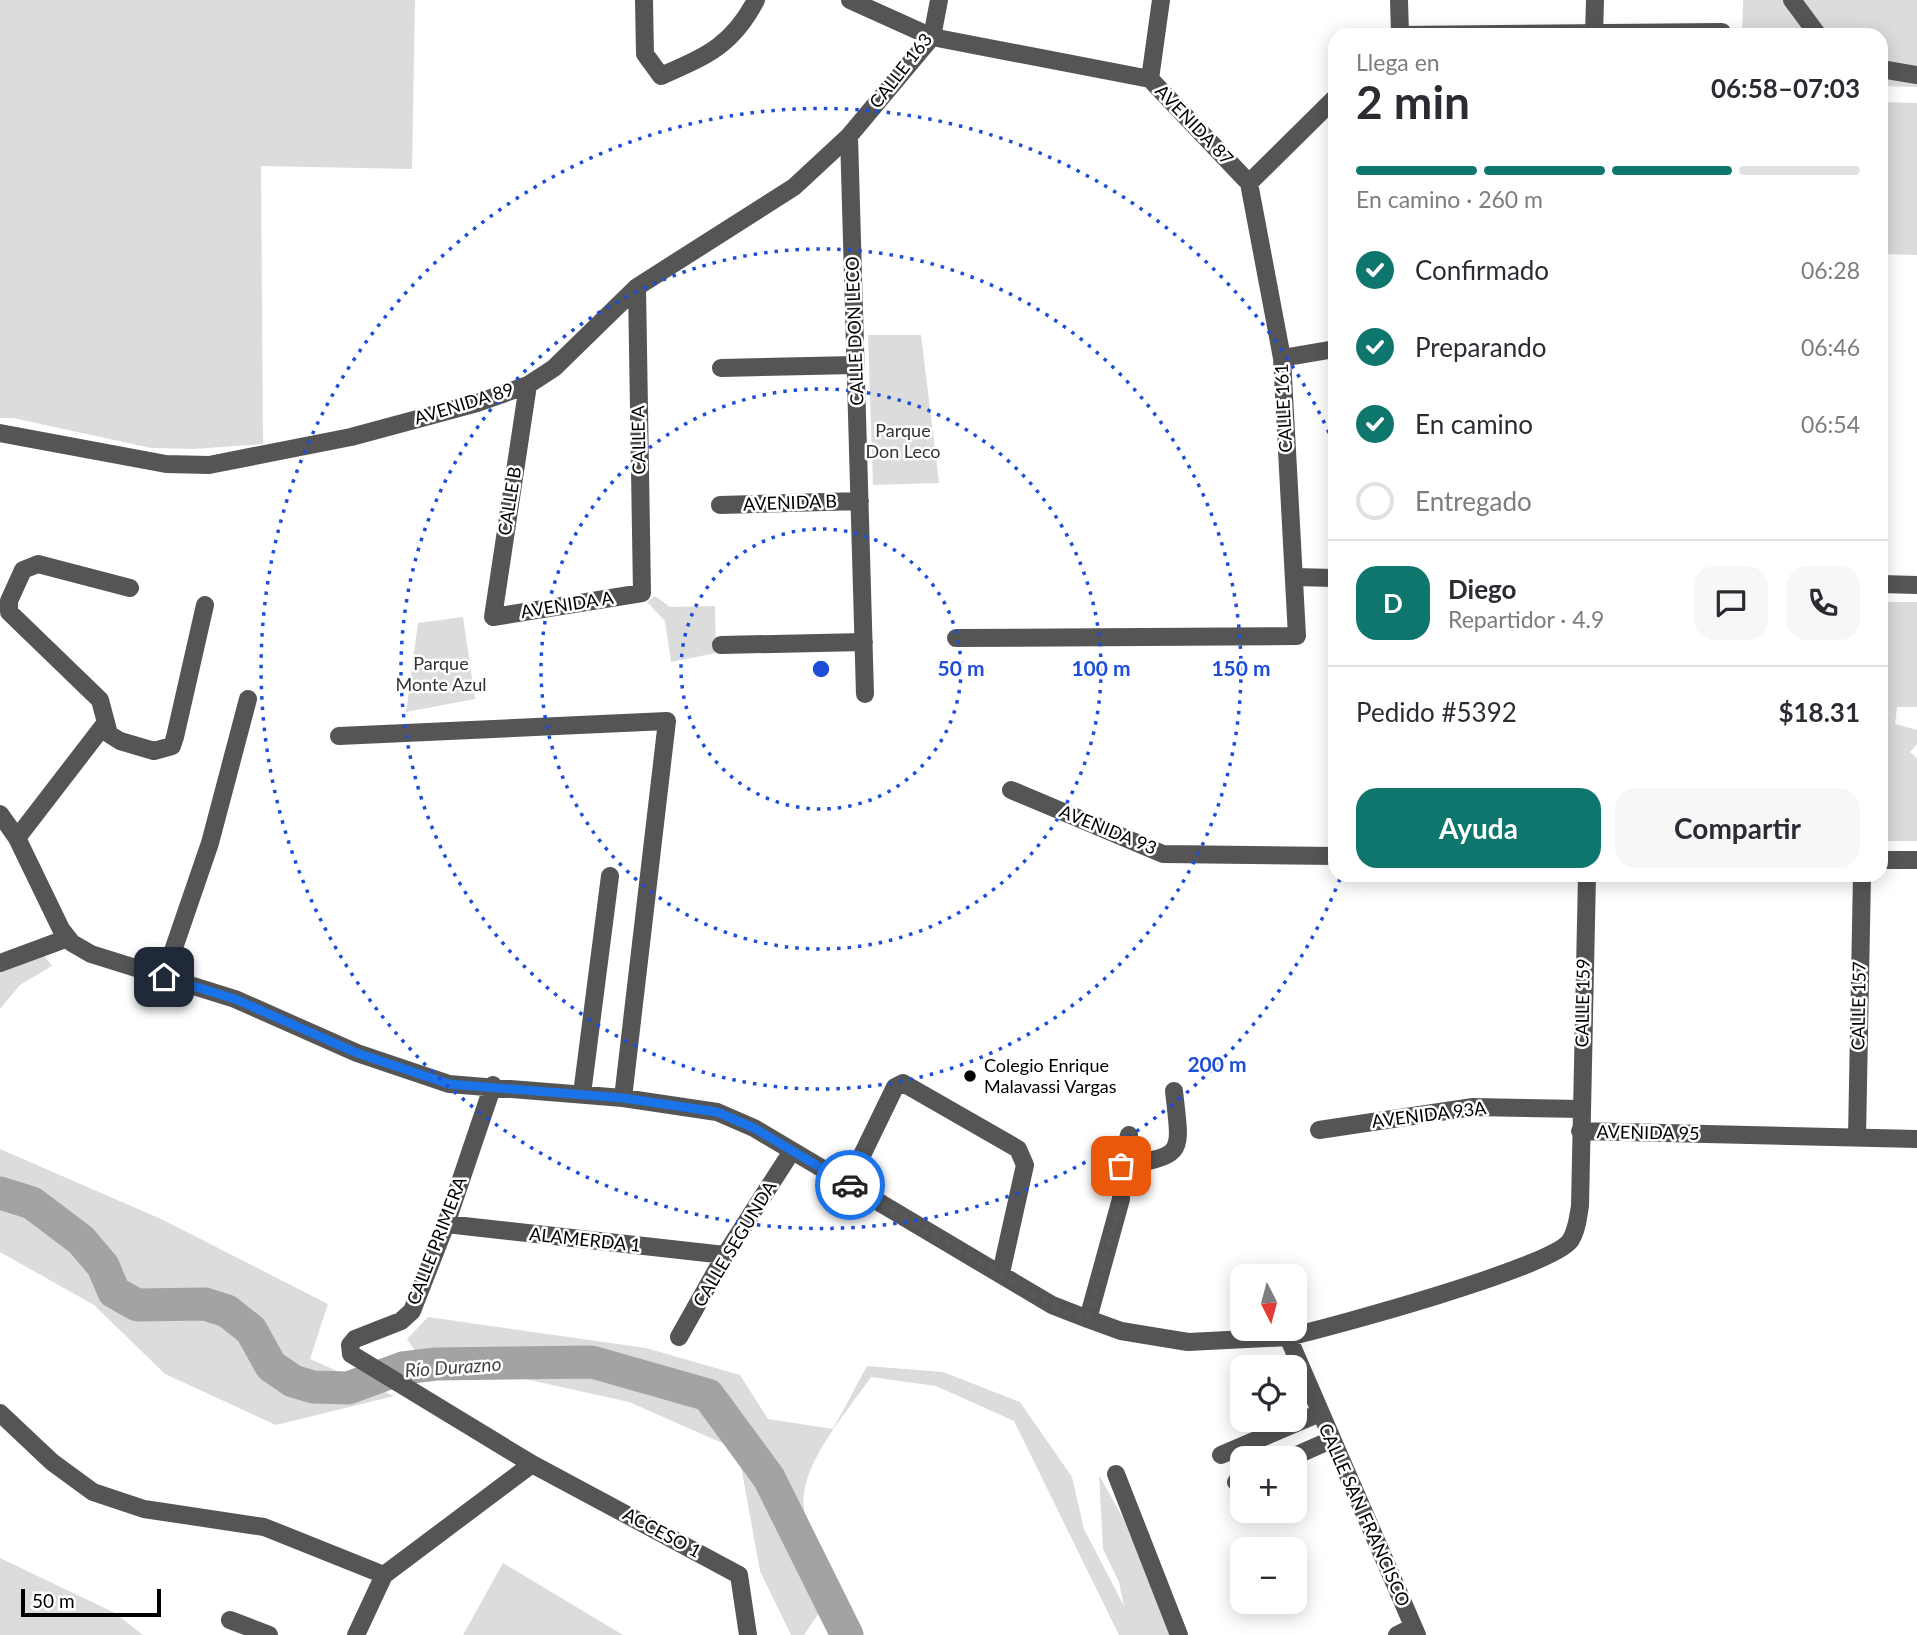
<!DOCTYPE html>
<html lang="es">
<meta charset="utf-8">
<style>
:root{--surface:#fff;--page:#f7f7f7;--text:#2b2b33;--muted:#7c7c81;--line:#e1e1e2;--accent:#0f766e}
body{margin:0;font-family:Lato,sans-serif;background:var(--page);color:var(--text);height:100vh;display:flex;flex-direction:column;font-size:26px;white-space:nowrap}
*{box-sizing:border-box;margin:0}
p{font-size:23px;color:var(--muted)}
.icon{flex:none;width:38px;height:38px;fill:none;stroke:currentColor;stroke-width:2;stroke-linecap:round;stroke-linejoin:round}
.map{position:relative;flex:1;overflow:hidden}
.panel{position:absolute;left:1328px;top:28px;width:560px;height:854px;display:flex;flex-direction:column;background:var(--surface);border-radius:21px;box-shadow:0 4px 18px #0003}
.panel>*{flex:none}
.needle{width:46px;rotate:174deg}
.tools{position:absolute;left:1230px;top:1264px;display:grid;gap:14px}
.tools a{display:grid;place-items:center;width:77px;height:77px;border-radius:14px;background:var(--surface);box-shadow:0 4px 18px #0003;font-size:35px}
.scale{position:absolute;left:21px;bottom:18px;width:140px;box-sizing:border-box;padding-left:7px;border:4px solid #000;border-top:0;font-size:19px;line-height:24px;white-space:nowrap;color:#000;-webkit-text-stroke:5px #fff;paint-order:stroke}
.pin{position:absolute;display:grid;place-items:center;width:60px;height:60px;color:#fff;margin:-30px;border-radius:14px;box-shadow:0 4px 10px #0006}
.courier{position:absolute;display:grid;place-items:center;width:70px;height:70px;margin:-35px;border:5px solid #1a73e8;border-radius:50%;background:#fff;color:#222;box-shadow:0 2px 9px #0007}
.head em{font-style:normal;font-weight:700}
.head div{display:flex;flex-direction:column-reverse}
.head{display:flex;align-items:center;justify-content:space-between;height:119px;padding:0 28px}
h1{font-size:46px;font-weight:700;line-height:52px}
.bar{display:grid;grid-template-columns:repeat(4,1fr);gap:10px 7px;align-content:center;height:84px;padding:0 28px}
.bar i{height:9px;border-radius:5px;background:var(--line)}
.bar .active{background:var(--accent)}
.bar p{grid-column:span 4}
.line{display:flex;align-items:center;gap:18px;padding:0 28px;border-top:2px solid var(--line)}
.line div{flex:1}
.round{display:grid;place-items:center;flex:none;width:74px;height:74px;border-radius:21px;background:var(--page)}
ol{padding:0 28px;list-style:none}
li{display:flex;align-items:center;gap:21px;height:77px}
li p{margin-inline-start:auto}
li .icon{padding:7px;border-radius:50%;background:var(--accent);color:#fff;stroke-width:4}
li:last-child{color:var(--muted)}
li i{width:38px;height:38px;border:4px solid var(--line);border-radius:50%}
.cta{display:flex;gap:14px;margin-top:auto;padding:14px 28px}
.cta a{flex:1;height:80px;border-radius:21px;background:var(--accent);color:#fff;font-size:28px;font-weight:700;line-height:80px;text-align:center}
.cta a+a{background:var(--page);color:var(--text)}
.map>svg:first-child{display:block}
.green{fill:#dcdcdc}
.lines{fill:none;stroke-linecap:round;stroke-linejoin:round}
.river{stroke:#a3a3a3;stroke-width:33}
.minor{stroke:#555;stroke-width:18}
.done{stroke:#595959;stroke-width:7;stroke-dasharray:0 12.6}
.route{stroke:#1a73e8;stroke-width:9}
.ring{fill:none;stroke:#1d4ed8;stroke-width:3.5;stroke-dasharray:3.5 7}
.poi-dot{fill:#000;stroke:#fff;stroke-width:2.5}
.labels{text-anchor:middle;stroke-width:5;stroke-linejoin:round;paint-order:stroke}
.street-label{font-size:18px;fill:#000;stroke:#fff}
.park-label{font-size:18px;fill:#333;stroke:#fff}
.poi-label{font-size:18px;fill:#000;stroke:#fff;text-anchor:start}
.water-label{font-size:19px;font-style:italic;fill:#444;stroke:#fff}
.centre{fill:#1d4ed8;stroke:#fff;stroke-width:3.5}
.ring-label{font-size:21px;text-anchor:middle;font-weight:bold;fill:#1d4ed8;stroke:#fff;stroke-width:5;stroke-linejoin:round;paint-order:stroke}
</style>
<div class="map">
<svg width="1917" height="1635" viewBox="0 0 1917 1635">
<rect width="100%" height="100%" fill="#fff"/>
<!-- green -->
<path class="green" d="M0,0H415L412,169L261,166L263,444L193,449L151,448L13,418H0Z
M1743,0H1917V87L1881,86V35H1742Z
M1881,102L1917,103V255L1881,254Z
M868,335H921L939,483L873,485Z
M655,596L670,607L715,606L716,653L671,662L665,621L647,602Z
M1886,602H1917V707H1897L1895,724L1917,730V744L1910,752L1917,758V841H1884Z
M463,617L475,699L406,712L418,623Z
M42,953L52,966L20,985L0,1009V971Z
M0,1149L161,1219L328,1304L310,1359L394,1396L276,1425L165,1374L94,1305L0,1252Z
M428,1317L646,1348L740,1375L768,1419L833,1429L867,1366L943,1372L1020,1402L1072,1477L1084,1529L1124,1606L1119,1582L1103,1549L1099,1475L1124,1520L1171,1635H1119L1014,1421L936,1386L871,1377C848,1411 797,1467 804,1510C806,1526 831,1566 839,1583L804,1635H791L760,1571L738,1450L629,1402L516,1377L432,1376L407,1339Z
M0,1558L115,1613L143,1635H0Z
M503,1563L623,1635H463Z"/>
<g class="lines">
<!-- river -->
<path class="river" d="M0,1193L32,1203L81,1240L103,1266L114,1292L137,1305L205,1304L227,1311L251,1330L271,1366L293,1381L313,1387L348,1388L403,1368L436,1364L592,1362L708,1395L769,1478L847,1635"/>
<!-- minor -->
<path class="minor" d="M644,0L645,54L661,76C706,56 732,46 756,0
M850,0L932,37L1150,79L1249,183
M1399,0L1400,34
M1792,0L1818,35
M1399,35L1722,32
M1594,35L1595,0
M1881,69L1917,75
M1150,79L1161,0
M849,136L865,694
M1249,183L1335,98
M1282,358L1335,349
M721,368L855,365
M528,385L493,617L642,593L637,287
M0,433L166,464L209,465L351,437L477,403L528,385L554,368L637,287L794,187L849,136L932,37L939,0
M720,505L860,501
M1294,577L1335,578
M1881,584L1917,585
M130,588L38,564L23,570L9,601V612L100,700L109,734L120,741L154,751L172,746L175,737L205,605
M956,638L1297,636L1282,358L1249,183
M721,645L864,642
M339,736L667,721L623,1098
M1011,790L1163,854L1335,856
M0,814L17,838L61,929L72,943L91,954L235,999L357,1053L449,1084L623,1098L717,1112L754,1128L1052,1305L1088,1319L1121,1331L1188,1342L1288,1337L1417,1635
M17,838L104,725
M1881,860H1917
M0,963L68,938
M164,977L210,843L248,699
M493,1085L446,1224L412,1311L401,1321L355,1339L350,1345L351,1354L532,1464L739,1575L748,1635
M582,1094L610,876
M1319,1130L1473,1107L1581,1109
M1580,1131L1917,1139
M1857,1137L1862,875
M1121,1166L1129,1135
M848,1184L895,1087L903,1083L1018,1149L1025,1165L1001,1273
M446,1224L725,1255
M1088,1319L1121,1199V1166C1186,1155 1181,1155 1174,1091
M679,1337L725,1255L792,1151
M1288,1337C1331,1327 1550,1268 1570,1241C1577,1231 1578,1217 1580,1206L1587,875
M0,1413L52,1462L93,1492L144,1509L264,1527L384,1575
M1221,1455L1320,1413
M1290,1458L1331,1440
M1116,1474L1179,1635
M1236,1482L1242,1479
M230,1620L269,1635
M356,1635L384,1575L532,1464
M1397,1635L1413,1627"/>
</g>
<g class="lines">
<!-- done -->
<path class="done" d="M850,1185L1052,1305L1088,1319L1121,1199V1166"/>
<!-- route -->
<path class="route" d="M164,977L235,999L357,1053L449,1084L623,1098L717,1112L754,1128L850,1185"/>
</g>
<!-- distance rings -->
<g class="ring">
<circle cx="821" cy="669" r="140"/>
<circle cx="821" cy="669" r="280"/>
<circle cx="821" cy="669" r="420"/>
<path d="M1340 879A560 560 0 1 1 1335 446"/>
</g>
<!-- markers -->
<circle class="poi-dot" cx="970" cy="1076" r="7"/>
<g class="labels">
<!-- street labels -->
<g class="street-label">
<text transform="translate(901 71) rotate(-52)" y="6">CALLE 163</text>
<text transform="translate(1194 125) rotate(46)" y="6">AVENIDA 87</text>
<text transform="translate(855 331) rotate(-92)" y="6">CALLE DON LECO</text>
<text transform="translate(464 404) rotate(-17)" y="6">AVENIDA 89</text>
<text transform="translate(1284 408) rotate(-93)" y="6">CALLE 161</text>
<text transform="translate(639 440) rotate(-91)" y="6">CALLE A</text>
<text transform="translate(510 501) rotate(-81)" y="6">CALLE B</text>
<text transform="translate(790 503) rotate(-2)" y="6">AVENIDA B</text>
<text transform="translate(567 605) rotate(-9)" y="6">AVENIDA A</text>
<text transform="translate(1108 830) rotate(22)" y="6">AVENIDA 93</text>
<text transform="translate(1583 1003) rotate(-89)" y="6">CALLE 159</text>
<text transform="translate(1859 1006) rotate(-89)" y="6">CALLE 157</text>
<text transform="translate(1429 1115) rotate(-7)" y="6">AVENIDA 93A</text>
<text transform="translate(1648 1133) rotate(1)" y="6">AVENIDA 95</text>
<text transform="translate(585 1240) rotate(6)" y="6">ALAMERDA 1</text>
<text transform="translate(437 1241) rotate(-69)" y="6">CALLE PRIMERA</text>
<text transform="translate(735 1244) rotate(-59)" y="6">CALLE SEGUNDA</text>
<text transform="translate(1364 1515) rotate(66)" y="6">CALLE SAN FRANCISCO</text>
<text transform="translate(662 1533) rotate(28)" y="6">ACCESO 1</text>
</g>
<!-- park labels -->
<g class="park-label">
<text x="903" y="437">Parque<tspan x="903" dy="21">Don Leco</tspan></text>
<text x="441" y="670">Parque<tspan x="441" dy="21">Monte Azul</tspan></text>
</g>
<!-- poi labels -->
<g class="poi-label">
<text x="984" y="1072">Colegio Enrique<tspan x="984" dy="21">Malavassi Vargas</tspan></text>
</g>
<!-- water labels -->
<g class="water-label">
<text transform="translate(453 1367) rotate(-4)" y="7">Río Durazno</text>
</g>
</g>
<circle cx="821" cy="669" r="10" class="centre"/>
<g class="ring-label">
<text x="961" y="676">50 m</text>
<text x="1101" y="676">100 m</text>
<text x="1241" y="676">150 m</text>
<text x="1217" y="1072">200 m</text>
</g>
</svg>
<div class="tools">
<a><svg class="needle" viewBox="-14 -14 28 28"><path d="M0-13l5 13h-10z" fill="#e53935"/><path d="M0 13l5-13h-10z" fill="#7c7c81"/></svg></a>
<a><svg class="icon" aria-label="locate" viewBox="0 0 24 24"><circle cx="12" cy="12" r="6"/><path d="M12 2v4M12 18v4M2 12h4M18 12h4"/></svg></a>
<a>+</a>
<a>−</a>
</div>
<div class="scale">50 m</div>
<div class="pin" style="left:1121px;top:1166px;background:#ea580c"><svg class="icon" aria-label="bag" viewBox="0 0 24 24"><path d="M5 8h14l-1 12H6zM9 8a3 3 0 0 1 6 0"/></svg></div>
<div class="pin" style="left:164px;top:977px;background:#1f2937"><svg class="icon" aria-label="home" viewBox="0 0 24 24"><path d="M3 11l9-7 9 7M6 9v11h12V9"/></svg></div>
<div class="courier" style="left:850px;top:1185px"><svg class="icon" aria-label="car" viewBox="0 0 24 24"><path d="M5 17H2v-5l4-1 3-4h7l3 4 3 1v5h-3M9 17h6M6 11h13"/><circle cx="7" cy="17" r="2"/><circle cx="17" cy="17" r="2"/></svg></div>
<section class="panel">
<div class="head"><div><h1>2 min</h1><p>Llega en</p></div><em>06:58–07:03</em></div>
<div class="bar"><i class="active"></i><i class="active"></i><i class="active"></i><i></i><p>En camino · 260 m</p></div>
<ol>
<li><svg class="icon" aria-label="check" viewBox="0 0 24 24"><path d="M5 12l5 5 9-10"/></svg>Confirmado<p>06:28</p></li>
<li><svg class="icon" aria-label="check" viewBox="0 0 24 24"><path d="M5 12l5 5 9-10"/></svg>Preparando<p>06:46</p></li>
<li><svg class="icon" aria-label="check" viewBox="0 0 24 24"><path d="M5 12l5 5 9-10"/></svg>En camino<p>06:54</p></li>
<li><i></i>Entregado</li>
</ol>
<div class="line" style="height:126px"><b class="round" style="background:var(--accent);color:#fff">D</b><div><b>Diego</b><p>Repartidor · 4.9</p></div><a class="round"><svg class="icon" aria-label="chat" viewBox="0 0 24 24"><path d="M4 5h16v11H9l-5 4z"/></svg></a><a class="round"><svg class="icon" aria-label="phone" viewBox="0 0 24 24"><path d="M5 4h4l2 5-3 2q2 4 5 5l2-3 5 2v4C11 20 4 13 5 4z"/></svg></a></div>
<div class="line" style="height:91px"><div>Pedido #5392</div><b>$18.31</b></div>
<div class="cta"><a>Ayuda</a><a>Compartir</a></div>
</section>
</div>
